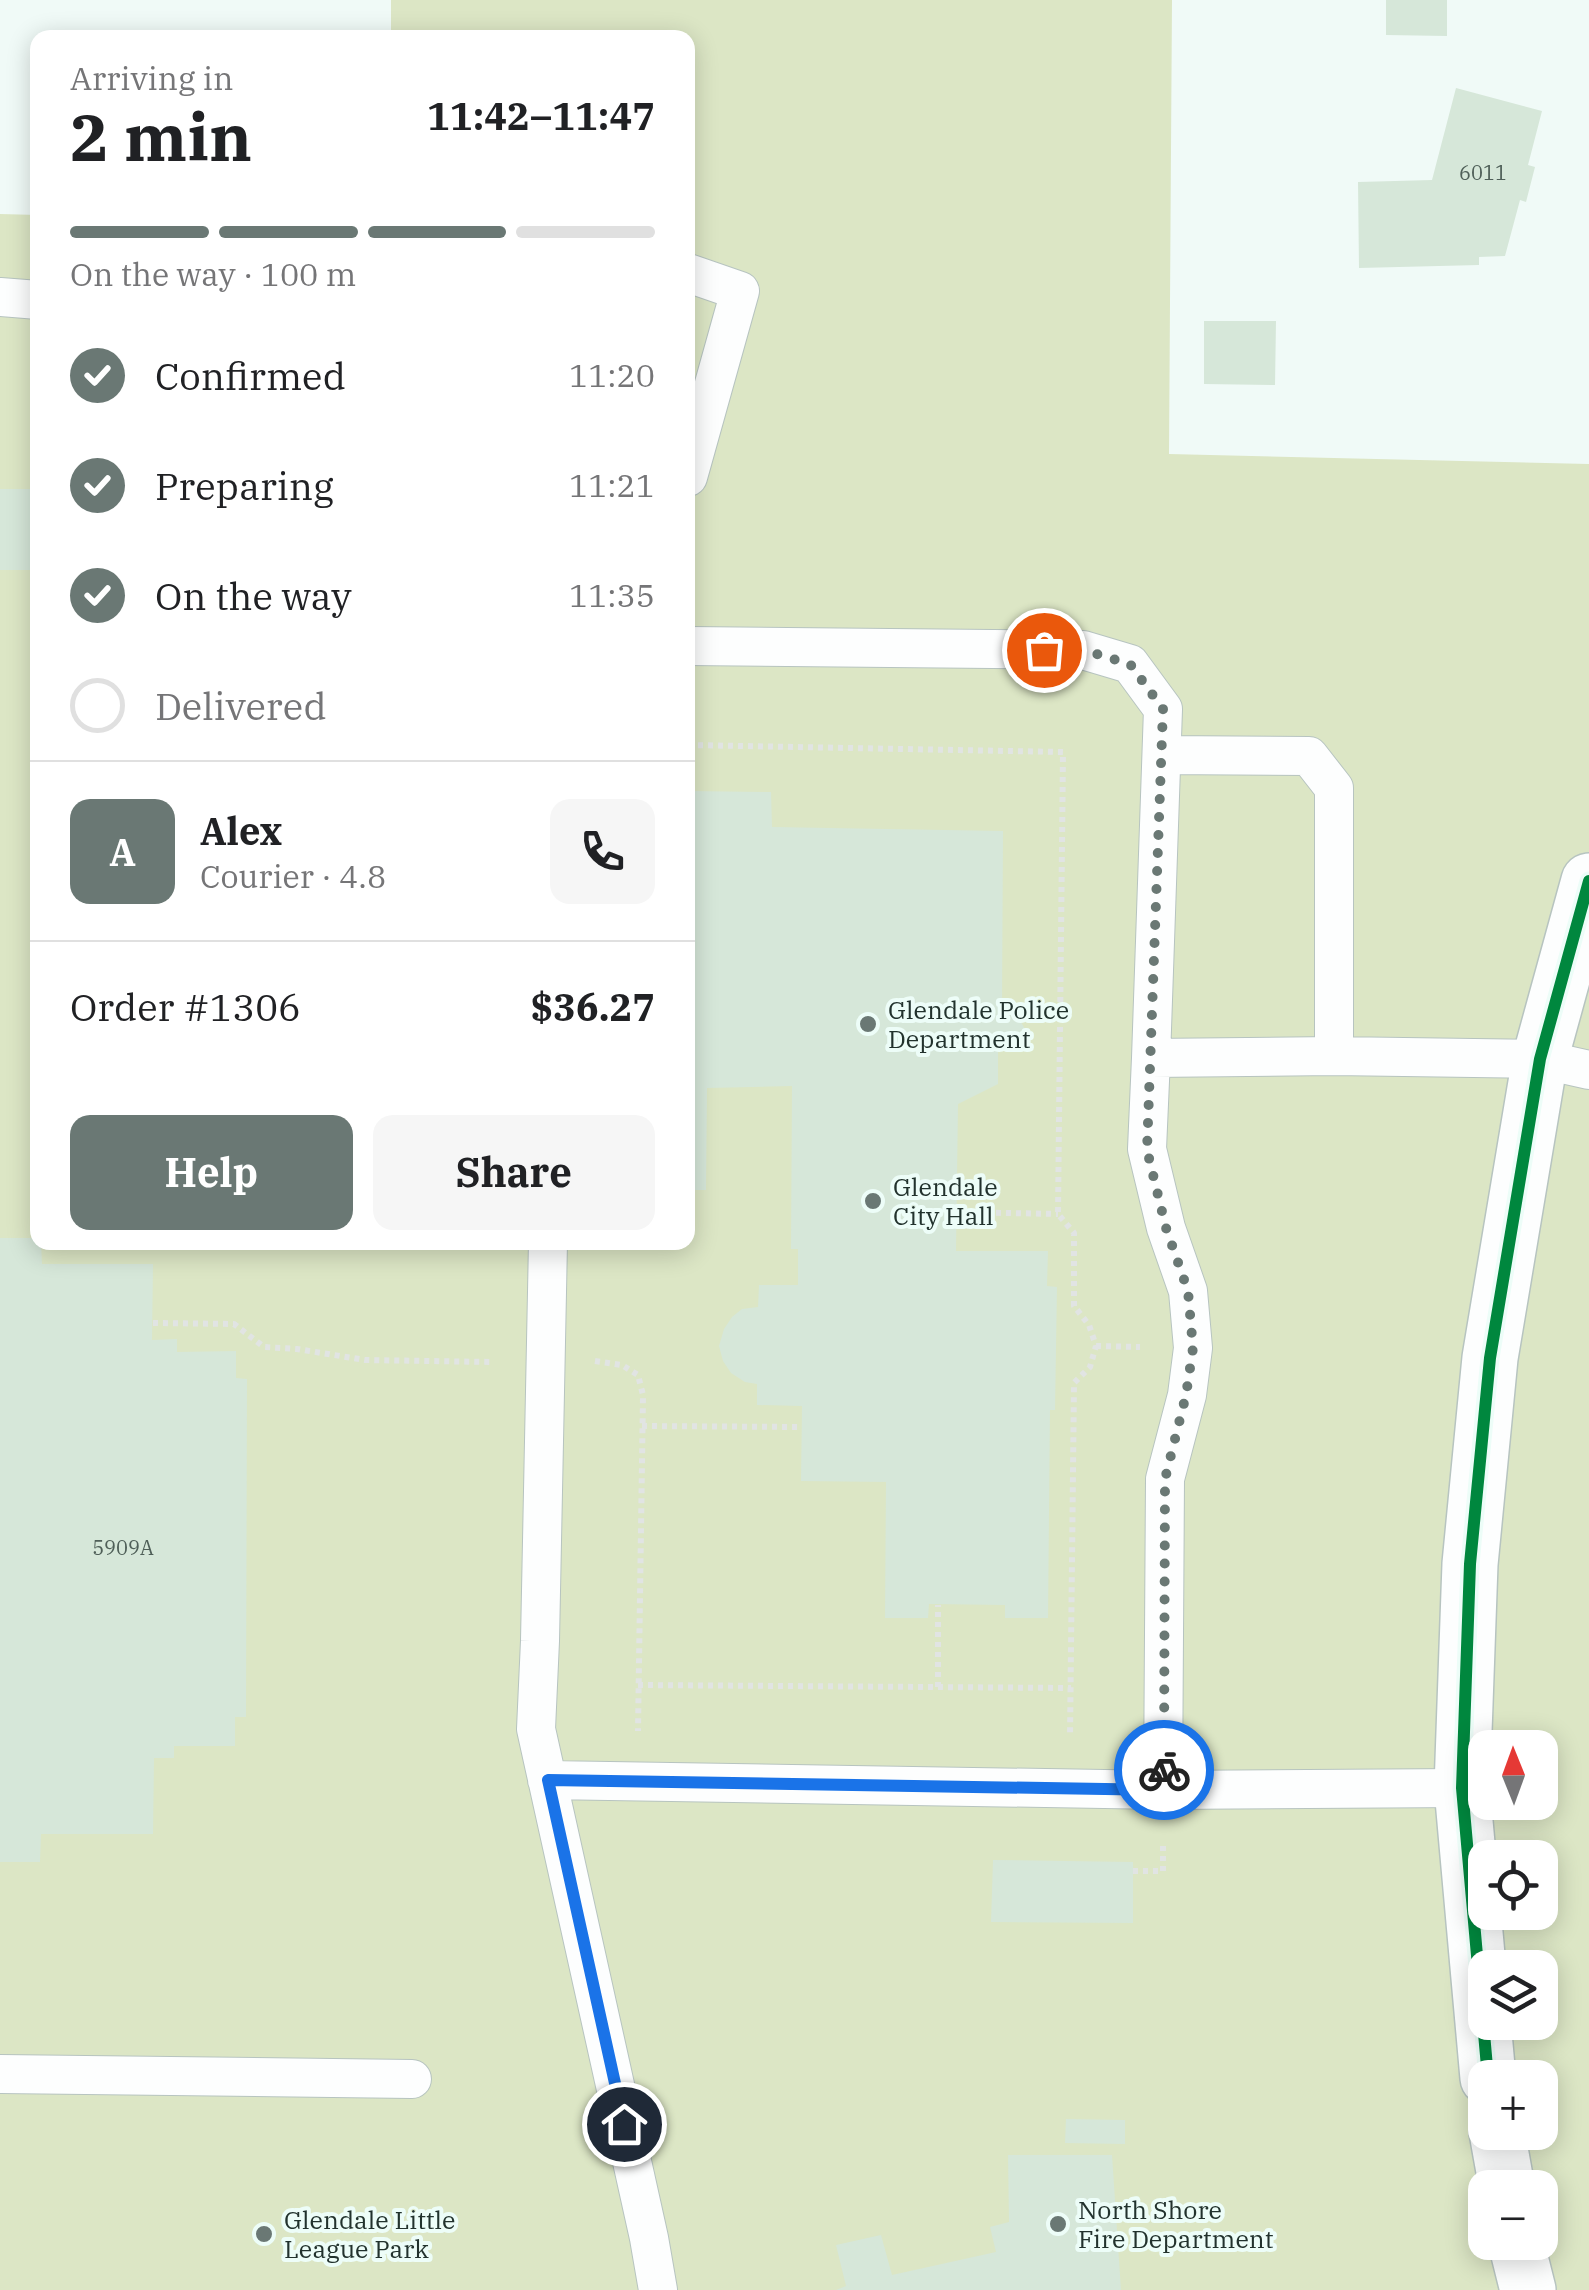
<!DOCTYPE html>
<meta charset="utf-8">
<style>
:root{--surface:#fff;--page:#f6f6f6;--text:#202124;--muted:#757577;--line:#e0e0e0;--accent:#6a7874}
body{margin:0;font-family:"IBM Plex Serif",serif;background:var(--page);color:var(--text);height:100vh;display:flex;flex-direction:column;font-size:38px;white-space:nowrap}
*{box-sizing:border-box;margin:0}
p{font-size:32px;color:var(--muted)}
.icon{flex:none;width:55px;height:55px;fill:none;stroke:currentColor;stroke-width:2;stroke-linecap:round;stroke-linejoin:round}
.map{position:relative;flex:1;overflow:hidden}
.side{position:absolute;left:30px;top:30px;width:665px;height:1220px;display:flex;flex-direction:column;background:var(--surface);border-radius:20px;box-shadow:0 5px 25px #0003}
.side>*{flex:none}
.needle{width:65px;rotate:359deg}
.buttons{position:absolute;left:1468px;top:1730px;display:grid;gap:20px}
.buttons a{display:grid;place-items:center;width:90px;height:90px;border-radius:20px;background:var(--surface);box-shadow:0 5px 25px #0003;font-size:50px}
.pin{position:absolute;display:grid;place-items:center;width:85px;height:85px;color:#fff;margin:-42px;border:5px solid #fff;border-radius:50%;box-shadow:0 2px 10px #0007}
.courier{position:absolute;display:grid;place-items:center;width:100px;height:100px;margin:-50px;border:8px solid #1a73e8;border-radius:50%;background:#fff;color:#222;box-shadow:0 2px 12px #0007}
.summary em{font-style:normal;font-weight:800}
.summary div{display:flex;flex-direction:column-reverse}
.summary{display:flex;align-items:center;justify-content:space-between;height:170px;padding:0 40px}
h1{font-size:65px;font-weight:800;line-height:75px}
.bar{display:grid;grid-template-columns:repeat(4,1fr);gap:15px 10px;align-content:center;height:120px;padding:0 40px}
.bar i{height:12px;border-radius:8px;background:var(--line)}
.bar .active{background:var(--accent)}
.bar p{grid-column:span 4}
.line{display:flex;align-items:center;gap:25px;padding:0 40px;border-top:2px solid var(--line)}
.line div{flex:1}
.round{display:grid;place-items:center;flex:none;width:105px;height:105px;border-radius:20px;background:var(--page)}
ol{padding:0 40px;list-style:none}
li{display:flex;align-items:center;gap:30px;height:110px}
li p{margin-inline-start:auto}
li .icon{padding:10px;border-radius:50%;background:var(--accent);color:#fff;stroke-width:4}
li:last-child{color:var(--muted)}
li i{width:55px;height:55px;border:5px solid var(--line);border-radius:50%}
.action{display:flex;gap:20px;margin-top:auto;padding:20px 40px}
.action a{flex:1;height:115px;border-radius:20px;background:var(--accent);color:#fff;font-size:40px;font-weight:800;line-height:115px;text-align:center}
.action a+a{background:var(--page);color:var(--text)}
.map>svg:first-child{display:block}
.green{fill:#dce6c5;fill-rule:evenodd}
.building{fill:#d6e7d9}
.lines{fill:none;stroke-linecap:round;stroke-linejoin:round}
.service-casing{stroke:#b7c4c0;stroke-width:40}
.tertiary-casing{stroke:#b7c4c0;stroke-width:58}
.path{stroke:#e1e4e3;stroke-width:6;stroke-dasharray:5 5;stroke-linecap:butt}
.service{stroke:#fdfefe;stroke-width:38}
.tertiary{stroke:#fdfefe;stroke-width:55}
.cycleway-casing{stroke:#edfdf8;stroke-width:19}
.cycleway{stroke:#00873e;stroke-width:12}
.done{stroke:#6a7874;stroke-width:10;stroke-dasharray:0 18}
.route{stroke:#1a73e8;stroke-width:12}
.poi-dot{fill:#6a7874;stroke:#edfdf8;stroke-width:4}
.labels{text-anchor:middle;stroke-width:8;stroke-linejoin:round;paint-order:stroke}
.number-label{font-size:20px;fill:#4f5f58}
.poi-label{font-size:25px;fill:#22322d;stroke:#edfdf8;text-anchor:start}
</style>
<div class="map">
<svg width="1589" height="2290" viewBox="0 0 1589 2290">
<rect width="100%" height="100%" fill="#f0faf7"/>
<!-- green -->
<path class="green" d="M391,0H1172L1169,454L1589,464V2290H0V214L38,215V1242H688V38L391,37ZM1485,1748H1540V1802H1485ZM1485,1858H1540V1912H1485ZM1485,1968H1540V2022H1485ZM1485,2078H1540V2132H1485ZM1485,2188H1540V2242H1485Z"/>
<!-- building -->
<path class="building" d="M1386,0H1447V36L1386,35Z
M1456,88L1542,111L1528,165L1535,167L1526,202L1520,200L1505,256L1479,257V265L1359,268L1358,182L1432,180Z
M1204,321H1276L1275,385L1204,384Z
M0,489H33V570H0Z
M688,791L771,792L772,827L1003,831L1002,1009H1014L1027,1033L998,1048V1084L958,1104L956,1251H1048L1047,1286L1057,1287L1055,1410H1050L1048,1618H1005V1605L929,1604L928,1618H885L886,1482L801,1481L802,1406L757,1405V1384L745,1382L731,1373L723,1361L719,1346L724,1329L732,1317L742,1309L758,1307L759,1285H798V1249H791L792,1086L707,1088L706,1190H688Z
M0,1238H38V1242H41L42,1264H153L152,1340L177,1339V1352L236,1351V1378L247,1379L246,1717H235V1746H174V1758H154L153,1834H41L40,1862H0Z
M993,1860L1133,1862V1923L991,1922Z
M1066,2119L1125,2120V2144L1065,2143Z
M1008,2155H1112L1121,2290H836L846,2286L836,2245L881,2235L892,2275L996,2252L990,2227L1009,2222Z"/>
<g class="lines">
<!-- service casing -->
<g class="service-casing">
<path id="service" d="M688,273L740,291L688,477
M0,297L38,300
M688,646L1083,650L1130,664L1163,709L1151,1058L1334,1056L1540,1059L1589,1070
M1162,755L1309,756L1334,788V1056
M1151,1058L1147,1149L1166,1228L1188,1291L1193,1348L1187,1395L1165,1479L1163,1790
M548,1242L540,1641L536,1729L649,2238L658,2290
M547,1780L1163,1790L1462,1788
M0,2074L412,2079"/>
</g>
<!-- tertiary casing -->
<g class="tertiary-casing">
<path id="tertiary" d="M1488,2078L1462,1788L1470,1564L1490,1358L1540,1059L1589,881
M1497,2132L1507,2188
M1516,2242L1528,2290"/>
</g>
<!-- path -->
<path class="path" d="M688,745L1063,752L1058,1214L1074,1233V1306L1089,1325L1096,1346L1090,1367L1074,1383L1070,1737
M956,1212L1058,1214
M153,1323L234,1324L264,1347L297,1349L365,1360L493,1362
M1096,1346L1140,1347
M595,1361L622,1365L638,1375L643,1395L638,1731
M642,1426L801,1427
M638,1685L1071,1688
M938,1687V1605
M1133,1871H1163V1842"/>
<!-- service -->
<use href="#service" class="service"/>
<!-- tertiary -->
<use href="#tertiary" class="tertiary"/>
<!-- cycleway casing -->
<g class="cycleway-casing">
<path id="cycleway" d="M1488,2078L1462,1788L1470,1564L1490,1358L1540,1059L1589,881"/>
</g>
<!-- cycleway -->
<use href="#cycleway" class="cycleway"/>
</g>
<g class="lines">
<!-- done -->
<path class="done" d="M1044,650H1083L1130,664L1163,709L1147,1150L1166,1228L1188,1291L1193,1348L1186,1395L1165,1479L1164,1770"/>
<!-- route -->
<path class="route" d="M624,2124L548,1780L1164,1790V1770"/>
</g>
<!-- markers -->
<g class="poi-dot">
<circle cx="868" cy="1024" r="10"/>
<circle cx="873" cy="1201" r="10"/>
<circle cx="1058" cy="2224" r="10"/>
<circle cx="264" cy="2234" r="10"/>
</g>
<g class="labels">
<!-- number labels -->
<g class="number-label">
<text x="1483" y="180">6011</text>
<text x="123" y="1555">5909A</text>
</g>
<!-- poi labels -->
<g class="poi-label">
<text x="888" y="1019">Glendale Police<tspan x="888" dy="29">Department</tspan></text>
<text x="893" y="1196">Glendale<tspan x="893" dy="29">City Hall</tspan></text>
<text x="1078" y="2219">North Shore<tspan x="1078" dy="29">Fire Department</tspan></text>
<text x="284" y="2229">Glendale Little<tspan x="284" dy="29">League Park</tspan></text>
</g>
</g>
</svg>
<div class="buttons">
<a><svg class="needle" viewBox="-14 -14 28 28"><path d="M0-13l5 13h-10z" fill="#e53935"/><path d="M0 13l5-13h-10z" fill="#757577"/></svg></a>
<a><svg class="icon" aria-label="locate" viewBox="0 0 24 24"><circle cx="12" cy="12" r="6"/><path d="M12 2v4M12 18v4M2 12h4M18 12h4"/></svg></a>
<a><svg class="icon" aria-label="layers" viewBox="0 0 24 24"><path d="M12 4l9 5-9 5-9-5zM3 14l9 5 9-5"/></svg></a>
<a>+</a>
<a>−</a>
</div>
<div class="pin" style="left:1044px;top:650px;background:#ea580c"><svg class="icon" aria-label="bag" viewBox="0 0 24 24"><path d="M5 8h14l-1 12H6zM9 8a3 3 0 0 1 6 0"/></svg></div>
<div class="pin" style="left:624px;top:2124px;background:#1f2937"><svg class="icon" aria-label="home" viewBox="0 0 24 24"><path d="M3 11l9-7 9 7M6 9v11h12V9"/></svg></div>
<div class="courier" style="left:1164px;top:1770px"><svg class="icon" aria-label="bike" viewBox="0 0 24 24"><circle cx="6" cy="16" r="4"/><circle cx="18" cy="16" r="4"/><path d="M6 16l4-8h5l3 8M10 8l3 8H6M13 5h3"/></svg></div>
<section class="side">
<div class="summary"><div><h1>2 min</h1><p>Arriving in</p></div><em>11:42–11:47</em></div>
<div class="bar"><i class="active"></i><i class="active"></i><i class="active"></i><i></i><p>On the way · 100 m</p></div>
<ol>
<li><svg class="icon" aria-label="check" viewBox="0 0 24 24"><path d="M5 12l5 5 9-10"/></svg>Confirmed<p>11:20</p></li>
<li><svg class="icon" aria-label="check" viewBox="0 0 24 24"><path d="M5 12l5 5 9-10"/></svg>Preparing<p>11:21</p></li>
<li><svg class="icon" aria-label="check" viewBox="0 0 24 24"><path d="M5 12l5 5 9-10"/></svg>On the way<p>11:35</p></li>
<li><i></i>Delivered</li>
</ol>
<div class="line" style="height:180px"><b class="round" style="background:var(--accent);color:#fff">A</b><div><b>Alex</b><p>Courier · 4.8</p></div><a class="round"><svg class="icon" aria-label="phone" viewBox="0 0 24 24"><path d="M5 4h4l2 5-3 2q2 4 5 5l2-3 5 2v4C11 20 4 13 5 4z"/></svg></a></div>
<div class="line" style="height:130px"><div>Order #1306</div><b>$36.27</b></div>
<div class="action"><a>Help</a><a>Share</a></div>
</section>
</div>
